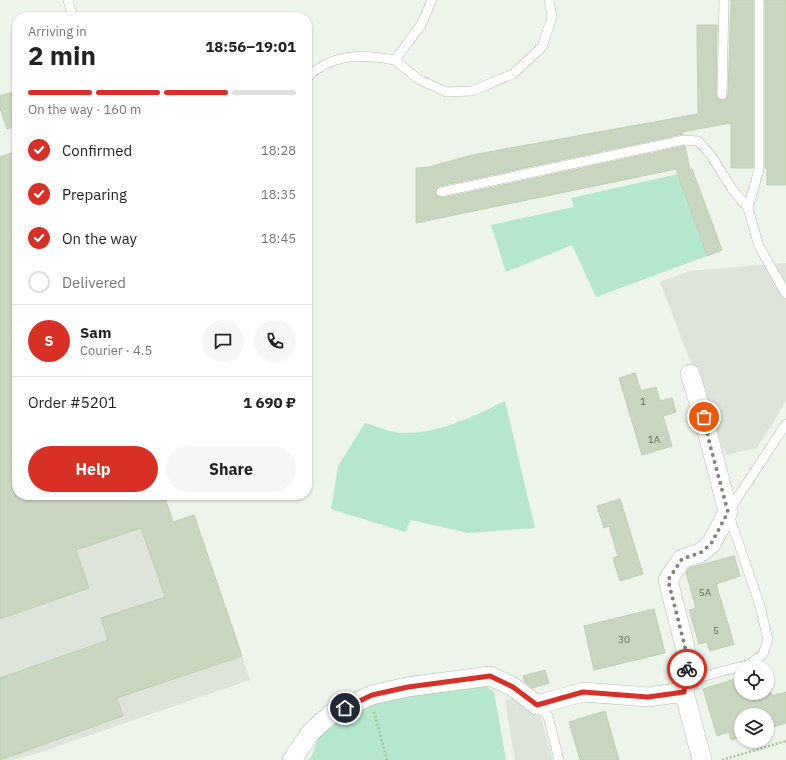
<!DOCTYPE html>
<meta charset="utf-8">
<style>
:root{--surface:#fff;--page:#f6f6f6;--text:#222;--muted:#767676;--line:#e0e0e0;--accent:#d93025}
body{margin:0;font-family:"IBM Plex Sans",sans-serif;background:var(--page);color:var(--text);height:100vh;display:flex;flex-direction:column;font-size:15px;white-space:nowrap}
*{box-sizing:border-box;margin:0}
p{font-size:13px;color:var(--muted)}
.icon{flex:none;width:22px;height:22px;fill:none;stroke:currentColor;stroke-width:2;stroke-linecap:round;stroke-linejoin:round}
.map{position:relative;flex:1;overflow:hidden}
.details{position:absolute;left:12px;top:12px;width:300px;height:488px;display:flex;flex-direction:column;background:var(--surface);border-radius:16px;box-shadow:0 1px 3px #0004}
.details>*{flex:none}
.fabs{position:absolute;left:734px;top:660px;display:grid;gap:8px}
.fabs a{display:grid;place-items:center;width:40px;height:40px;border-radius:50%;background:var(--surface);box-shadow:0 1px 3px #0004;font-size:20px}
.pin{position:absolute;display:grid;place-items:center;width:34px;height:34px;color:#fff;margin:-17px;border:2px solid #fff;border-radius:50%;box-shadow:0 1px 4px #0007}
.courier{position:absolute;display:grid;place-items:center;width:40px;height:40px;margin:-20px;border:3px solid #d93025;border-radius:50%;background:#fff;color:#222;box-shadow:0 1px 5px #0007}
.headline em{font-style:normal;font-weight:800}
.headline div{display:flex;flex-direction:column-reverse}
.headline{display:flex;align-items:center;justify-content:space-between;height:68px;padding:0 16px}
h1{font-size:26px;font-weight:800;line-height:30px}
.bar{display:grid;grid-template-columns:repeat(4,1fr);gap:6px 4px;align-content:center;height:48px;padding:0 16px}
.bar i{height:5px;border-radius:3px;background:var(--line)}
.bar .current{background:var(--accent)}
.bar p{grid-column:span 4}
.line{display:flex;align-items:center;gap:10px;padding:0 16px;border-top:1px solid var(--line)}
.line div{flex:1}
.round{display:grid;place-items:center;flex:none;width:42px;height:42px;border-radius:21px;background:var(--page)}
ol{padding:0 16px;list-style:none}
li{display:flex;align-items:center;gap:12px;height:44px}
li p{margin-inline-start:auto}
li .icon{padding:4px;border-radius:50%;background:var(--accent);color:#fff;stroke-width:4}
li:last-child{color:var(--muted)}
li i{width:22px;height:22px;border:2px solid var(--line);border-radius:50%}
.button{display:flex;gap:8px;margin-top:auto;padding:8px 16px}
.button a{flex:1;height:46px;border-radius:24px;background:var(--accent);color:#fff;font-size:16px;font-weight:800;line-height:46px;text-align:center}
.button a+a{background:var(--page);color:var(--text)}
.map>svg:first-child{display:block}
.industrial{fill:#dfe4db}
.green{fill:#b4e7cb}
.building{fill:#c8d6bf;stroke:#bed0b3}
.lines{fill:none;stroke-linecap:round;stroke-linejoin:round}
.lane-casing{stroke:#b3c0ac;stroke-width:10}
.street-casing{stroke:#b3c0ac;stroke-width:20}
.path{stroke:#aac19e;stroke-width:2.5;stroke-dasharray:2 2;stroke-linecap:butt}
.lane{stroke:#fff;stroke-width:9}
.street{stroke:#fff;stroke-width:19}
.done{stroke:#7b8476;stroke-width:4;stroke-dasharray:0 7.2}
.route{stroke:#d93025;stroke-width:5}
.labels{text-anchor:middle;stroke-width:4;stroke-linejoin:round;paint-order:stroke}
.number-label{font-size:10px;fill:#606c5a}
</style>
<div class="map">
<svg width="786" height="760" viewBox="0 0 786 760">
<rect width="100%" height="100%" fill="#edf4ea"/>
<!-- industrial -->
<path class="industrial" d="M786,263V401L757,448L726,455L660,282L689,271Z
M164,495L173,522L194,515L250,680L38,753L14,760H0V536Z
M517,699L540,715L553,760H515L505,700Z"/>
<!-- green -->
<path class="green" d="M678,174L707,256L596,297L572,245L506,272L491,225L574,207L571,198Z
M505,401L535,528L468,533L411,520L405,532L331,509L338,466L365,423C377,426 391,433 403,433C439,434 474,416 505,401Z
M481,683L494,692L506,760H308L311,758L321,729L356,707L389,698Z"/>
<!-- building -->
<path class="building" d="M731,0H753V168H731V123L682,132L683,134L440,186L437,188L435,193L437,196L442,198L685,146L690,170L692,169L722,250L707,256L676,169L416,223V168L429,167L472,155L698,114L697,25H717L716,95L719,100H725L728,95Z
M765,0H786V185H767V168H765Z
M17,91V126L7,129L0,108V96Z
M17,151V495H164L173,522L194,515L242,656L117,698L123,716L0,760V678L108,640L101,618L165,597L141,528L76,550L89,588L0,619V157Z
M635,373L641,391L656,387L660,401L672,398L676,412L663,416L672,446L642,455L619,378Z
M620,499L643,574L620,581L613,558L618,556L609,526L604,528L597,506Z
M734,556L740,576L716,584L734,644L710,651L707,642L699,644L689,610L696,608L686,573L689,568Z
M654,609L665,653L594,670L584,626Z
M545,670L549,683L532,688L525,682L523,676Z
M741,677V693H771L772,696L786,692V723L767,729V715H741V737L731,740L729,732L717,736L703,689Z
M605,711L619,760H580L569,722Z"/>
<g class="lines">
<!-- lane casing -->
<g class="lane-casing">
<path id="lane" d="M68,0L73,17
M759,0V170L748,208L759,246L786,294
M395,60L418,79L446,92L472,91L513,74L542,47L552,17L549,0
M307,78C331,53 363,54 395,60L421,25L432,0
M722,95L724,0
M441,192L684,140L698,141L711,155L732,189L748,208
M686,690L701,677L750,664L763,654L768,640L760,606L728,512L786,424
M537,705L548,716L559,760"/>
</g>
<!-- street casing -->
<g class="street-casing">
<path id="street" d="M690,374C705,419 716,466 728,512L711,544L700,553L682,559L668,580L685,647L687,668L684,692L702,760
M292,760L311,732L331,714L372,695L407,687L490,676L513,687L537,705L583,692L648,697L684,692"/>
</g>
<!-- path -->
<path class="path" d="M374,712L387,760
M722,760L786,741"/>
<!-- lane -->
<use href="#lane" class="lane"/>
<!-- street -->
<use href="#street" class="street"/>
</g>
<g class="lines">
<!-- done -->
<path class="done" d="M687,669L685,647L668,580L682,559L700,553L711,544L728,512L710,445L704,417"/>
<!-- route -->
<path class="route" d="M345,708L372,695L408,687L490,676L513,687L537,705L583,692L648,697L684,692L687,669"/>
</g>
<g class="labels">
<!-- number labels -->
<g class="number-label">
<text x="643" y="405">1</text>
<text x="654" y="443">1А</text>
<text x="705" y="596">5А</text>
<text x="716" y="634">5</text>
<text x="624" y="643">30</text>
</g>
</g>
</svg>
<div class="fabs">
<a><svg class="icon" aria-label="locate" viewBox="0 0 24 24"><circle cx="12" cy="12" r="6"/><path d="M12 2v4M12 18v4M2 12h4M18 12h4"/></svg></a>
<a><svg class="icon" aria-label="layers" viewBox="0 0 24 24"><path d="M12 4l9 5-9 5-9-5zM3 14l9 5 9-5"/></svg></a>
</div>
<div class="pin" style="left:704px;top:417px;background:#ea580c"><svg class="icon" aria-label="bag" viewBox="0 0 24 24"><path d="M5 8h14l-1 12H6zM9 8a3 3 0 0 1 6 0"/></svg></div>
<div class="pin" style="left:345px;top:708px;background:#1f2937"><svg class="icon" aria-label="home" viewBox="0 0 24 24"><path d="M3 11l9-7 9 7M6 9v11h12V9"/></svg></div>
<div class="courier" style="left:687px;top:669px"><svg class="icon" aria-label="bike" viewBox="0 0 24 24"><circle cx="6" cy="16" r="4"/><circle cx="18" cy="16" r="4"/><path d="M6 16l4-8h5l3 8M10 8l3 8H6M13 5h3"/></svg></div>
<section class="details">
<div class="headline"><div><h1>2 min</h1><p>Arriving in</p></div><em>18:56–19:01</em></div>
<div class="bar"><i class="current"></i><i class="current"></i><i class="current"></i><i></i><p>On the way · 160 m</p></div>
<ol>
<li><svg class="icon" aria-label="check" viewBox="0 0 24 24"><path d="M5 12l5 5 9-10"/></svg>Confirmed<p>18:28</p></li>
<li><svg class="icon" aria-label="check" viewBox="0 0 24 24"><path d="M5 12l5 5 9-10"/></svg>Preparing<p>18:35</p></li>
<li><svg class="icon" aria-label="check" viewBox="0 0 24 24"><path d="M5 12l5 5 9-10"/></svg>On the way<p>18:45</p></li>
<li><i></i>Delivered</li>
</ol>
<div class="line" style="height:72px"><b class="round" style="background:var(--accent);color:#fff">S</b><div><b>Sam</b><p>Courier · 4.5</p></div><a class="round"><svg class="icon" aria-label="chat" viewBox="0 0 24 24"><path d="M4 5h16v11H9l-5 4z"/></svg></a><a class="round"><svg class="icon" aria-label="phone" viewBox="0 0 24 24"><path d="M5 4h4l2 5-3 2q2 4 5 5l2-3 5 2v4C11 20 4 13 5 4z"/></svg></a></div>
<div class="line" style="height:52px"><div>Order #5201</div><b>1 690 ₽</b></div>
<div class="button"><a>Help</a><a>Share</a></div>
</section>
</div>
